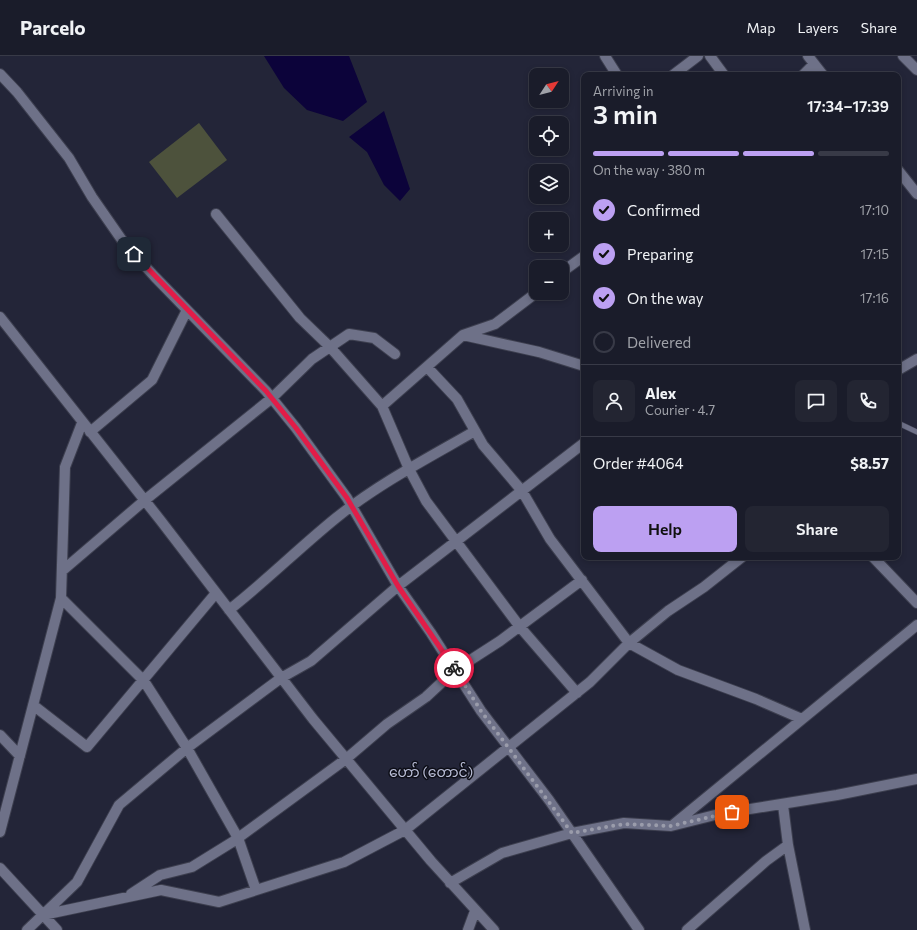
<!DOCTYPE html>
<meta charset="utf-8">
<style>
:root{--surface:#1a1c2a;--page:#232532;--text:#f1f3f6;--muted:#9fa1a8;--line:#383a47;--accent:#bca0f2}
body{margin:0;font-family:Commissioner,"Noto Sans Myanmar",sans-serif;background:var(--page);color:var(--text);height:100vh;display:flex;flex-direction:column;font-size:15px;white-space:nowrap}
*{box-sizing:border-box;margin:0}
p{font-size:13px;color:var(--muted)}
.icon{flex:none;width:22px;height:22px;fill:none;stroke:currentColor;stroke-width:2;stroke-linecap:round;stroke-linejoin:round}
.map{position:relative;flex:1;overflow:hidden}
.side{position:absolute;left:581px;top:16px;width:320px;height:488px;display:flex;flex-direction:column;background:var(--surface);border-radius:8px;box-shadow:0 2px 6px #0003,0 0 0 1px var(--line)}
.side>*{flex:none}
.needle{width:26px;rotate:54deg}
.tools{position:absolute;left:529px;top:12px;display:grid;gap:8px}
.tools a{display:grid;place-items:center;width:40px;height:40px;border-radius:8px;background:var(--surface);box-shadow:0 2px 6px #0003,0 0 0 1px var(--line);font-size:20px}
.pin{position:absolute;display:grid;place-items:center;width:34px;height:34px;color:#fff;margin:-17px;border-radius:8px;box-shadow:0 2px 6px #0006}
.courier{position:absolute;display:grid;place-items:center;width:40px;height:40px;margin:-20px;border:3px solid #e11d48;border-radius:50%;background:#fff;color:#222;box-shadow:0 1px 5px #0007}
.headline em{font-style:normal;font-weight:600}
.headline div{display:flex;flex-direction:column-reverse}
.headline{display:flex;align-items:center;justify-content:space-between;height:68px;padding:0 12px}
h1{font-size:26px;font-weight:600;line-height:30px}
.bar{display:grid;grid-template-columns:repeat(4,1fr);gap:6px 4px;align-content:center;height:48px;padding:0 12px}
.bar i{height:5px;border-radius:3px;background:var(--line)}
.bar .active{background:var(--accent)}
.bar p{grid-column:span 4}
.line{display:flex;align-items:center;gap:10px;padding:0 12px;border-top:1px solid var(--line)}
.line div{flex:1}
.round{display:grid;place-items:center;flex:none;width:42px;height:42px;border-radius:8px;background:var(--page)}
ol{padding:0 12px;list-style:none}
li{display:flex;align-items:center;gap:12px;height:44px}
li p{margin-inline-start:auto}
li .icon{padding:4px;border-radius:50%;background:var(--accent);color:#111;stroke-width:4}
li:last-child{color:var(--muted)}
li i{width:22px;height:22px;border:2px solid var(--line);border-radius:50%}
.cta{display:flex;gap:8px;margin-top:auto;padding:8px 12px}
.cta a{flex:1;height:46px;border-radius:8px;background:var(--accent);color:#111;font-size:16px;font-weight:600;line-height:46px;text-align:center}
.cta a+a{background:var(--page);color:var(--text)}
header{display:flex;align-items:center;gap:24px;box-sizing:border-box;height:56px;padding:0 20px;background:var(--surface);border-bottom:1px solid var(--line)}
header strong{font-size:19px}
nav{display:flex;gap:22px;margin-inline-start:auto;font-size:14px}
.map>svg:first-child{display:block}
.water{fill:#0c033a}
.building{fill:#4d523c}
.lines{fill:none;stroke-linecap:round;stroke-linejoin:round}
.lane-casing{stroke:#3d3f4f;stroke-width:6}
.street-casing{stroke:#3d3f4f;stroke-width:12}
.lane{stroke:#6e7188;stroke-width:5}
.street{stroke:#6e7188;stroke-width:10}
.done{stroke:#9a9cab;stroke-width:4;stroke-dasharray:0 7.2}
.route{stroke:#e11d48;stroke-width:5}
.labels{text-anchor:middle;stroke-width:3;stroke-linejoin:round;paint-order:stroke}
.quarter-label{font-size:14px;fill:#b9bdd6;stroke:#0e0f18}
</style>
<header>
<strong>Parcelo</strong>
<nav><a>Map</a><a>Layers</a><a>Share</a></nav>
</header>
<div class="map">
<svg width="917" height="874" viewBox="0 0 917 874">
<rect width="100%" height="100%" fill="#232538"/>
<!-- water -->
<path class="water" d="M264,0H349L367,46L343,65L307,54L284,32Z
M384,55L410,133L400,145L384,129L367,96L349,81Z"/>
<!-- building -->
<path class="building" d="M199,67L227,104L177,142L149,106Z"/>
<g class="lines">
<!-- lane casing -->
<g class="lane-casing">
<path id="lane" d="M898,367L917,376"/>
</g>
<!-- street casing -->
<g class="street-casing">
<path id="street" d="M605,0L617,19
M710,0L724,19
M808,0L823,19
M903,0L917,14
M0,18L17,36L69,102L92,141L124,187L155,221L266,335L296,372L347,442L398,530L431,577L481,655L549,744L639,874
M673,19L698,0
M803,19L814,8
M898,114L917,138
M216,158L300,262L330,291L382,350L409,413L426,445L520,571L577,637
M562,216L584,200
M0,261L161,465L313,663L431,805L494,874
M463,279L539,296L584,310
M427,311L457,343L483,389L522,435L550,483L629,587L678,614L756,643L802,663
M898,314L917,303
M382,350L463,279L495,268L536,237
M90,376L152,324L187,254
M873,501L917,547
M62,515L145,444L272,342L312,303L349,278L374,282L395,298
M61,542L144,625L187,692L238,782L256,834
M229,554C266,525 299,492 336,462C378,428 428,402 475,375
M33,649L87,691L216,537
M0,679L20,700
M783,749L788,789L805,874
M674,768L917,569
M0,776L61,542L65,411L82,367
M0,812L57,874
M450,827L502,797L572,777L624,767L671,770L719,758L837,739L917,723
M131,838L160,819L192,811L234,785L346,703L387,668L426,641L455,614L500,585L582,524
M43,859L161,834L219,846L344,806L405,774L590,626L629,587L668,555L704,531L742,501
M27,874L77,826L119,749L187,692L281,622L311,605L398,530L584,387
M468,874L475,855
M687,874L766,805L788,789"/>
</g>
<!-- lane -->
<use href="#lane" class="lane"/>
<!-- street -->
<use href="#street" class="street"/>
</g>
<g class="lines">
<!-- done -->
<path class="done" d="M454,612L481,655L572,777L624,768L671,770L732,756"/>
<!-- route -->
<path class="route" d="M134,198L266,335L296,372L347,442L398,530L454,612"/>
</g>
<g class="labels">
<!-- quarter labels -->
<g class="quarter-label">
<text x="431" y="721">ဟော် (တောင်)</text>
</g>
</g>
</svg>
<div class="tools">
<a><svg class="needle" viewBox="-14 -14 28 28"><path d="M0-13l5 13h-10z" fill="#e53935"/><path d="M0 13l5-13h-10z" fill="#9fa1a8"/></svg></a>
<a><svg class="icon" aria-label="locate" viewBox="0 0 24 24"><circle cx="12" cy="12" r="6"/><path d="M12 2v4M12 18v4M2 12h4M18 12h4"/></svg></a>
<a><svg class="icon" aria-label="layers" viewBox="0 0 24 24"><path d="M12 4l9 5-9 5-9-5zM3 14l9 5 9-5"/></svg></a>
<a>+</a>
<a>−</a>
</div>
<div class="pin" style="left:732px;top:756px;background:#ea580c"><svg class="icon" aria-label="bag" viewBox="0 0 24 24"><path d="M5 8h14l-1 12H6zM9 8a3 3 0 0 1 6 0"/></svg></div>
<div class="pin" style="left:134px;top:198px;background:#1f2937"><svg class="icon" aria-label="home" viewBox="0 0 24 24"><path d="M3 11l9-7 9 7M6 9v11h12V9"/></svg></div>
<div class="courier" style="left:454px;top:612px"><svg class="icon" aria-label="bike" viewBox="0 0 24 24"><circle cx="6" cy="16" r="4"/><circle cx="18" cy="16" r="4"/><path d="M6 16l4-8h5l3 8M10 8l3 8H6M13 5h3"/></svg></div>
<section class="side">
<div class="headline"><div><h1>3 min</h1><p>Arriving in</p></div><em>17:34–17:39</em></div>
<div class="bar"><i class="active"></i><i class="active"></i><i class="active"></i><i></i><p>On the way · 380 m</p></div>
<ol>
<li><svg class="icon" aria-label="check" viewBox="0 0 24 24"><path d="M5 12l5 5 9-10"/></svg>Confirmed<p>17:10</p></li>
<li><svg class="icon" aria-label="check" viewBox="0 0 24 24"><path d="M5 12l5 5 9-10"/></svg>Preparing<p>17:15</p></li>
<li><svg class="icon" aria-label="check" viewBox="0 0 24 24"><path d="M5 12l5 5 9-10"/></svg>On the way<p>17:16</p></li>
<li><i></i>Delivered</li>
</ol>
<div class="line" style="height:72px"><a class="round"><svg class="icon" aria-label="person" viewBox="0 0 24 24"><circle cx="12" cy="8" r="4"/><path d="M4 21q1-7 8-7t8 7"/></svg></a><div><b>Alex</b><p>Courier · 4.7</p></div><a class="round"><svg class="icon" aria-label="chat" viewBox="0 0 24 24"><path d="M4 5h16v11H9l-5 4z"/></svg></a><a class="round"><svg class="icon" aria-label="phone" viewBox="0 0 24 24"><path d="M5 4h4l2 5-3 2q2 4 5 5l2-3 5 2v4C11 20 4 13 5 4z"/></svg></a></div>
<div class="line" style="height:52px"><div>Order #4064</div><b>$8.57</b></div>
<div class="cta"><a>Help</a><a>Share</a></div>
</section>
</div>
